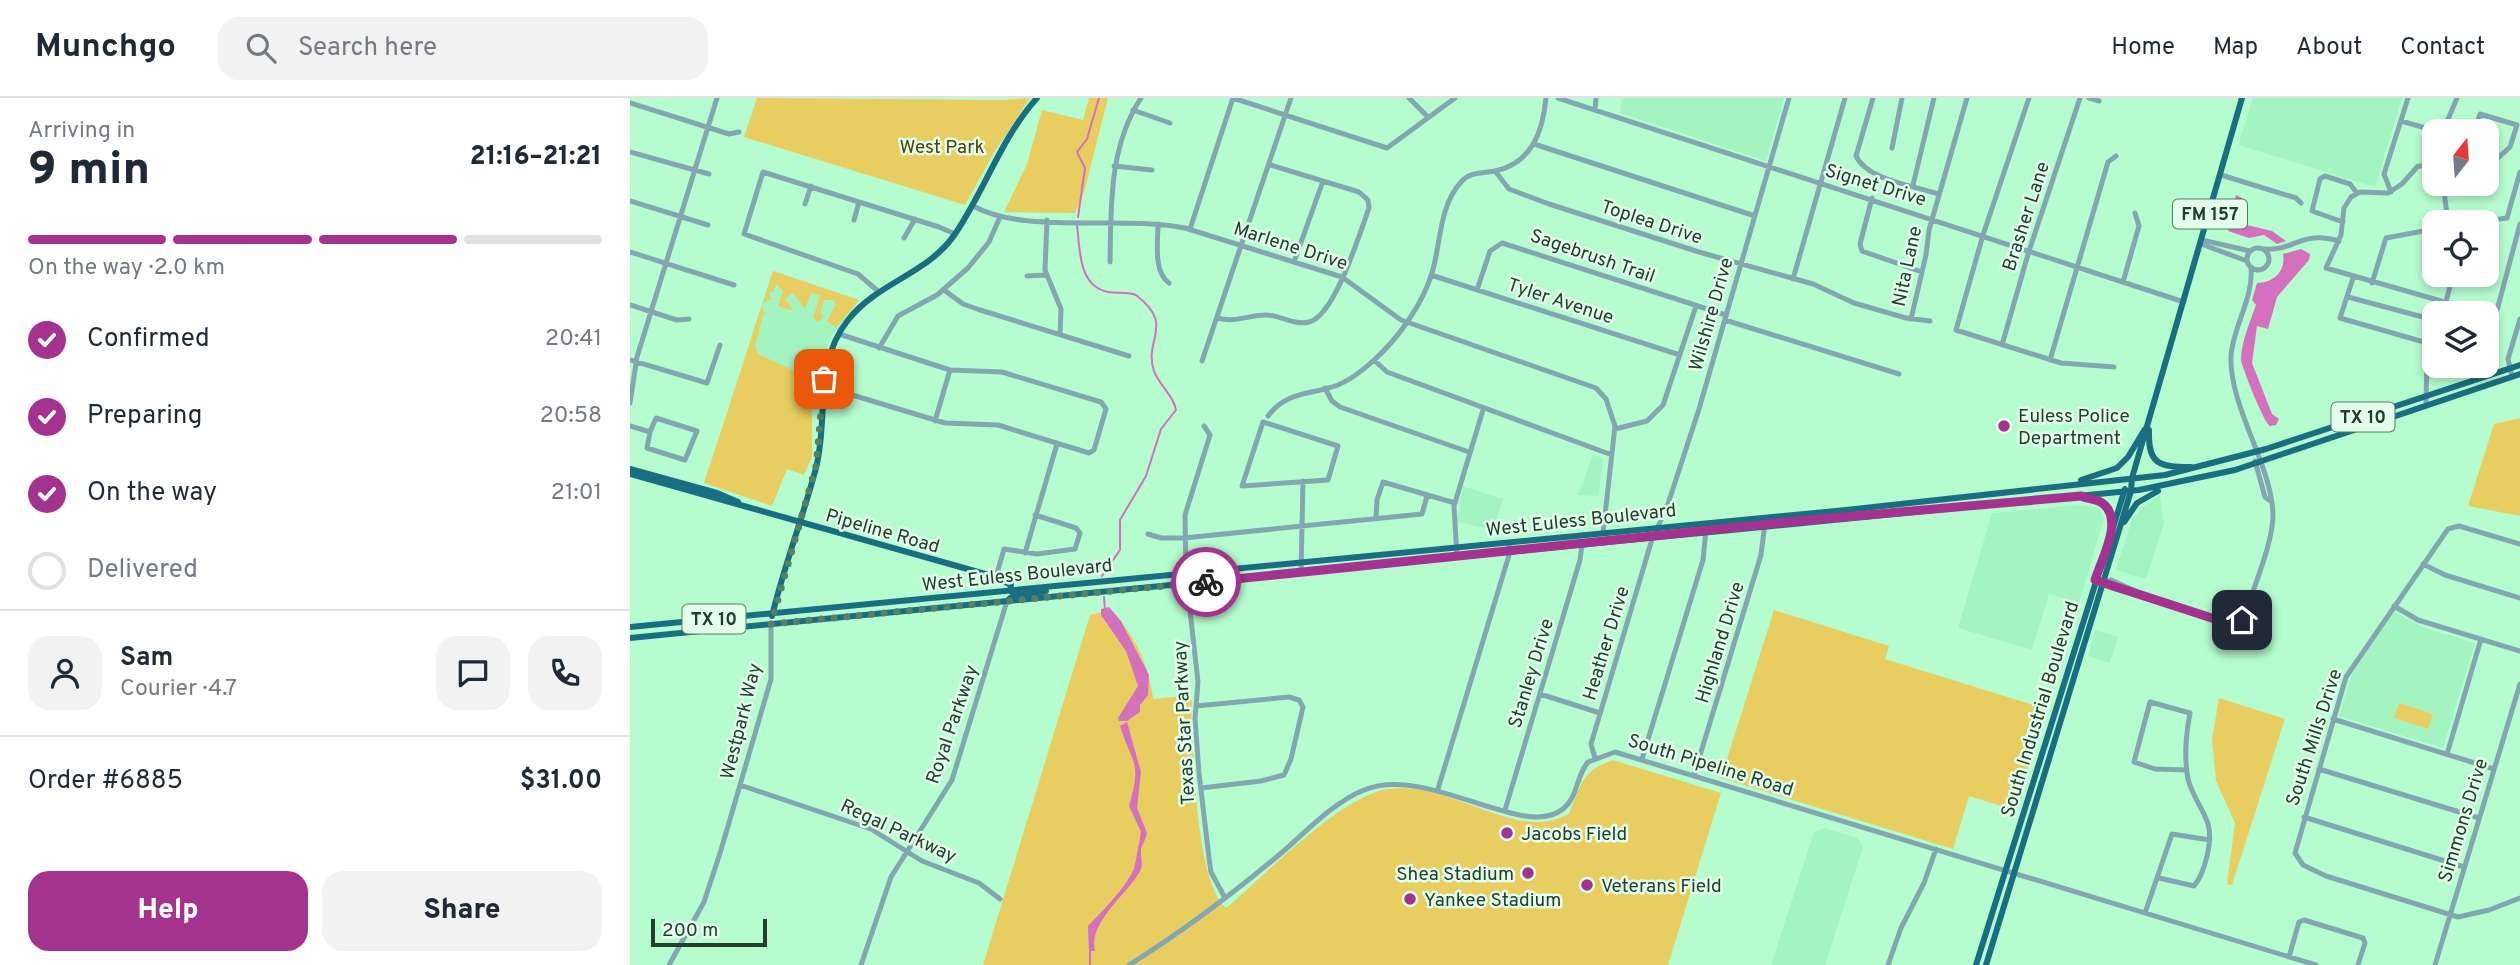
<!DOCTYPE html>
<meta charset="utf-8">
<style>
:root{--surface:#fff;--page:#f2f2f3;--text:#1f2937;--muted:#747a83;--line:#e0e1e3;--accent:#a3338f}
body{margin:0;font-family:Overpass,sans-serif;background:var(--page);color:var(--text);height:100vh;display:flex;flex-direction:column;font-size:26px;white-space:nowrap}
*{box-sizing:border-box;margin:0}
p{font-size:23px;color:var(--muted)}
.icon{flex:none;width:38px;height:38px;fill:none;stroke:currentColor;stroke-width:2;stroke-linecap:round;stroke-linejoin:round}
.map{position:relative;flex:1;overflow:hidden}
.panel{display:flex;flex-direction:column;background:var(--surface);width:630px}
.panel>*{flex:none}
.needle{width:46px;rotate:17deg}
.tools{position:absolute;left:1792px;top:21px;display:grid;gap:14px}
.tools a{display:grid;place-items:center;width:77px;height:77px;border-radius:14px;background:var(--surface);box-shadow:0 4px 10px #0003;font-size:35px}
.scale{position:absolute;left:21px;bottom:18px;width:116px;box-sizing:border-box;padding-left:7px;border:4px solid #223f2d;border-top:0;font-size:19px;line-height:24px;white-space:nowrap;color:#223f2d;-webkit-text-stroke:5px #e3ffec;paint-order:stroke}
.pin{position:absolute;display:grid;place-items:center;width:60px;height:60px;color:#fff;margin:-30px;border-radius:14px;box-shadow:0 4px 10px #0006}
.courier{position:absolute;display:grid;place-items:center;width:70px;height:70px;margin:-35px;border:5px solid #a3338f;border-radius:50%;background:#fff;color:#222;box-shadow:0 2px 9px #0007}
.headline em{font-style:normal;font-weight:800}
.headline div{display:flex;flex-direction:column-reverse}
.headline{display:flex;align-items:center;justify-content:space-between;height:119px;padding:0 28px}
h1{font-size:46px;font-weight:800;line-height:52px}
.bar{display:grid;grid-template-columns:repeat(4,1fr);gap:10px 7px;align-content:center;height:84px;padding:0 28px}
.bar i{height:9px;border-radius:5px;background:var(--line)}
.bar .active{background:var(--accent)}
.bar p{grid-column:span 4}
.line{display:flex;align-items:center;gap:18px;padding:0 28px;border-top:2px solid var(--line)}
.line div{flex:1}
.round{display:grid;place-items:center;flex:none;width:74px;height:74px;border-radius:21px;background:var(--page)}
ol{padding:0 28px;list-style:none}
li{display:flex;align-items:center;gap:21px;height:77px}
li p{margin-inline-start:auto}
li .icon{padding:7px;border-radius:50%;background:var(--accent);color:#fff;stroke-width:4}
li:last-child{color:var(--muted)}
li i{width:38px;height:38px;border:4px solid var(--line);border-radius:50%}
.button{display:flex;gap:14px;margin-top:auto;padding:14px 28px}
.button a{flex:1;height:80px;border-radius:21px;background:var(--accent);color:#fff;font-size:28px;font-weight:800;line-height:80px;text-align:center}
.button a+a{background:var(--page);color:var(--text)}
header{display:flex;align-items:center;gap:42px;box-sizing:border-box;height:98px;padding:0 35px;background:var(--surface);border-bottom:2px solid var(--line)}
header strong{font-size:33px}
nav{display:flex;gap:38px;margin-inline-start:auto;font-size:24px}
.search{width:490px;height:63px;background:var(--page);display:flex;align-items:center;gap:18px;box-sizing:border-box;padding:0 24px;border-radius:21px;color:var(--muted);font-size:26px}
main{display:flex;flex:1;min-height:0}
.map>svg:first-child{display:block}
.built{fill:#a4f4c1}
.green{fill:#e8ce61}
.water{fill:#d470be}
.lines{fill:none;stroke-linecap:round;stroke-linejoin:round}
.stream{stroke:#d470be;stroke-width:2}
.minor{stroke:#82a7b1;stroke-width:5}
.major{stroke:#1a6e81;stroke-width:6}
.done{stroke:#558266;stroke-width:7;stroke-dasharray:0 12.6}
.route{stroke:#a3338f;stroke-width:9}
.poi-dot{fill:#a3338f;stroke:#e3ffec;stroke-width:2.5}
.labels{text-anchor:middle;stroke-width:5;stroke-linejoin:round;paint-order:stroke}
.shield{fill:#e3ffec;stroke:#5c7966;stroke-width:2}
.shield-label{font-size:18px;font-weight:bold;fill:#223f2d}
.park-label{font-size:19px;fill:#4f4206;stroke:#e3ffec}
.street-label{font-size:19px;fill:#223f2d;stroke:#e3ffec}
.poi-label{font-size:19px;fill:#223f2d;stroke:#e3ffec;text-anchor:start}
</style>
<header>
<strong>Munchgo</strong>
<div class="search"><svg class="icon" aria-label="search" viewBox="0 0 24 24"><circle cx="10" cy="10" r="6"/><path d="M15 15l6 6"/></svg>Search here</div>
<nav><a>Home</a><a>Map</a><a>About</a><a>Contact</a></nav>
</header>
<main>
<section class="panel">
<div class="headline"><div><h1>9 min</h1><p>Arriving in</p></div><em>21:16–21:21</em></div>
<div class="bar"><i class="active"></i><i class="active"></i><i class="active"></i><i></i><p>On the way · 2.0 km</p></div>
<ol>
<li><svg class="icon" aria-label="check" viewBox="0 0 24 24"><path d="M5 12l5 5 9-10"/></svg>Confirmed<p>20:41</p></li>
<li><svg class="icon" aria-label="check" viewBox="0 0 24 24"><path d="M5 12l5 5 9-10"/></svg>Preparing<p>20:58</p></li>
<li><svg class="icon" aria-label="check" viewBox="0 0 24 24"><path d="M5 12l5 5 9-10"/></svg>On the way<p>21:01</p></li>
<li><i></i>Delivered</li>
</ol>
<div class="line" style="height:126px"><a class="round"><svg class="icon" aria-label="person" viewBox="0 0 24 24"><circle cx="12" cy="8" r="4"/><path d="M4 21q1-7 8-7t8 7"/></svg></a><div><b>Sam</b><p>Courier · 4.7</p></div><a class="round"><svg class="icon" aria-label="chat" viewBox="0 0 24 24"><path d="M4 5h16v11H9l-5 4z"/></svg></a><a class="round"><svg class="icon" aria-label="phone" viewBox="0 0 24 24"><path d="M5 4h4l2 5-3 2q2 4 5 5l2-3 5 2v4C11 20 4 13 5 4z"/></svg></a></div>
<div class="line" style="height:91px"><div>Order #6885</div><b>$31.00</b></div>
<div class="button"><a>Help</a><a>Share</a></div>
</section>
<div class="map">
<svg width="1890" height="867" viewBox="0 0 1890 867">
<rect width="100%" height="100%" fill="#b5fdcf"/>
<!-- built -->
<path class="built" d="M992,0H1154L1136,63L990,15Z
M1623,0H1772L1745,89L1608,47Z
M143,173L229,202L199,242L186,288L142,273L125,255L121,239Z
M963,357L973,360L969,398L948,397Z
M833,388L873,401L863,433L827,423Z
M1530,397L1534,425L1516,481L1486,472L1501,424L1511,410Z
M1452,407L1469,410L1474,420L1449,505L1419,496L1402,552L1328,530L1362,415Z
M1764,514L1795,530L1845,545L1813,650L1709,618L1722,576Z
M1465,532L1488,539L1480,565L1458,558Z
M1195,730L1227,740L1233,749L1195,867H1141L1184,734Z"/>
<!-- green -->
<path class="green" d="M127,0L374,2L400,0L365,53L335,107L114,39Z
M459,0H478L455,91L445,115L374,114L397,66L412,12L453,22Z
M143,173L229,202L206,230L197,223L206,206L203,202H194L190,216L194,218L188,224L183,220L190,197L181,195L175,211L163,195L155,201L164,213L148,208L153,193L146,186L143,193L139,195L141,201L134,204L132,210L136,217H133L125,249L128,256L169,275L171,271L173,274L183,270L186,261H190L191,264L186,288L182,287V359L174,377L157,371L142,408L74,385Z
M1890,320V418L1838,408L1864,326Z
M480,512C504,534 520,569 523,601L553,598L562,602L561,625C565,669 566,782 596,810C634,778 707,702 753,692C811,680 870,732 919,723C926,722 933,718 939,716C951,687 952,672 983,662L1091,695L1038,867H353L460,517Z
M1144,512L1259,548L1255,561L1416,611L1384,712L1339,698L1323,751L1091,680Z
M1589,600L1655,621L1602,787L1597,786L1605,725L1586,683L1582,641Z
M1769,605L1803,616L1798,631L1764,620Z"/>
<!-- water -->
<path class="water" d="M1606,97L1616,102L1611,120L1613,126L1642,133L1656,143L1647,146L1634,137L1619,140L1598,133Z
M1671,151L1680,156L1679,162L1647,199L1638,231L1627,228L1622,265L1642,316L1649,321L1646,327L1640,328C1634,325 1612,269 1611,262C1611,244 1620,224 1626,207L1622,202L1627,185C1644,185 1656,173 1653,156Z
M479,509L491,523L519,577L518,597L510,607V614L497,623H489L488,620L508,588L496,553L471,517V511Z
M497,624L511,674L507,710L517,735C516,740 513,746 511,751C510,758 514,766 510,773C497,797 458,824 465,853H459L458,828C474,811 494,792 504,771C505,769 510,739 511,734L499,708C512,662 503,669 490,628Z"/>
<g class="lines">
<!-- stream -->
<path class="stream" d="M448,119L455,70L447,54L457,41L469,0
M447,127C450,151 448,188 478,194C487,196 496,193 506,197C546,228 513,241 524,273C529,287 544,298 546,312L531,331L516,378L490,422V452L472,478
M474,499L475,512
M460,867V851"/>
<!-- minor -->
<path class="minor" d="M603,0L757,50L825,0
M779,0L797,18
M928,0L1554,204
M1243,0L1226,58C1237,82 1285,88 1308,96
M1399,0L1353,137L1326,232L1431,265L1484,269
M1459,0L1469,3
M0,5L99,36L109,34
M503,12L540,25
M965,12L966,0
M1771,23L1806,33
M1813,33L1827,0
M1845,33L1850,16L1887,27L1880,49L1857,70
M904,46L1125,118
M1262,50L1272,0
M0,54L79,76
M484,68L522,72
M1804,68H1788L1772,86L1758,95L1730,94L1721,99L1714,110L1711,137L1696,170L1853,215
M865,73L879,91L919,106L1069,154L1183,186L1224,205L1276,220L1300,223
M1591,77L1666,100L1671,105
M1813,86L1818,124
M1283,87L1304,0
M1761,94L1754,76L1778,0
M1242,100L1230,146L1232,153L1292,174
M0,103L78,127
M175,106L181,88
M343,108C396,137 492,117 555,130L712,179L771,222L966,290L976,301L985,328L973,435
M224,122L229,104
M417,122L415,172L431,211L430,236
M1713,124L1682,113L1690,81L1695,78L1720,86L1727,95
M1848,124L1877,120L1890,74
M528,126C528,143 523,174 539,185
M560,131L603,0
M274,140L285,121
M1572,142L1620,153
M1571,146L1617,163
M1617 161a11 11 0 1 1 22 0a11 11 0 1 1-22 0Z
M1635,151C1666,153 1669,132 1709,143
M0,154L104,187
M480,164C481,107 479,49 511,0
M664,164L693,83
M801,177L1050,257
M397,178L416,177
M1723,180L1710,220L1801,246
M1163,181L1215,0
M1493,184L1509,128L1505,115
M1742,185L1756,140L1804,131
M314,192L333,206L350,212L499,258
M847,192L860,153L872,145L1096,217
M249,194L228,176L114,136L133,74L309,129L325,136
M1718,199L1804,222
M0,207L47,222L59,221
M1813,215L1823,177
M1857,216H1866L1890,126
M587,220C605,225 619,217 636,217C650,217 665,228 679,224C705,218 730,134 739,110L738,102L729,94L640,67
M1281,221L1296,157L1299,132L1337,0
M1095,222L1269,276
M1372,247L1399,153L1450,0
M249,250L268,218L307,197L338,170L359,144L370,119
M0,262L77,285L90,247
M744,262L757,274L982,357
M1420,262L1478,64L1486,58
M572,263L661,0
M1882,278L1878,261L1890,221
M695,290L702,303L710,309L839,354
M192,294L219,296L315,325L368,327L459,355L464,352L476,311L471,304L372,274L320,272L209,236
M0,305L7,259L87,0
M1796,306L1797,256L1804,242
M638,318C656,293 681,297 708,287C722,281 732,273 743,263C768,241 792,207 802,175C811,145 809,108 831,84C841,73 852,76 865,73C902,65 913,33 916,0
M305,323L320,272
M633,324L708,348L698,382L612,388Z
M0,328L20,334L26,320L67,333L55,362L17,350L20,334
M985,331L1017,323L1033,307L1066,208
M1625,363L1635,399L1639,402
M746,420L747,402L753,384L825,405
M518,436L531,440H554L792,416L797,398
M1890,446L1829,428L1818,431L1716,579L1665,755L1673,767L1696,778L1828,819L1859,812L1890,800
M395,455L427,346
M827,459L824,408L853,312
M1793,466L1815,477L1890,500
M671,474L673,383
M556,475L555,417L580,337L574,328
M366,479L374,451L407,456L445,451L450,435L446,430L405,417
M1473,484L1481,482L1519,499
M1474,484L1479,489L1594,524H1607L1616,515C1624,487 1643,445 1643,417C1642,367 1599,309 1601,258C1603,228 1624,200 1621,169
M557,486L568,584L565,621L569,675L579,760L581,774L595,800
M1764,508L1788,522L1890,553
M910,596L970,615
M566,608L659,599L669,602L673,609L661,661L654,677L631,683L571,690
M1703,621L1864,671
M1817,656L1851,541
M965,660L961,646L1023,438L1036,412L1069,311L1159,0
M1012,661L1073,462L1076,432
M1689,671L1849,720
M1064,677L1131,457L1135,425
M110,687L241,731L292,763L349,785L370,801
M808,691L880,454L879,445
M875,712L950,462L952,446
M1674,719L1834,769
M1529,780L1564,788C1575,775 1583,742 1578,726C1573,710 1562,698 1558,681C1554,660 1556,636 1560,615L1520,604L1504,664L1525,671L1557,672
M1515,815L1542,736L1580,742
M1659,859L1669,824L1674,822L1733,840L1735,845L1728,867
M39,867L74,804L91,752L141,581V526
M231,867L261,779L322,682L377,503
M499,867C552,834 601,797 649,757C675,735 702,705 734,692C798,666 894,743 933,711C948,699 946,678 958,664L985,654L1686,867
M1258,867L1271,830L1294,785L1306,751
M1805,867L1890,586"/>
<!-- major -->
<path class="major" d="M1519,332C1518,366 1528,369 1561,369
M0,371L87,395L108,404
M0,376L366,479L381,487L380,493
M1451,382L1487,370L1498,359L1515,331
M1456,400C1471,402 1483,410 1481,426
M1494,424L1507,405L1528,393
M379,501L384,497L416,493
M142,518C154,468 173,419 186,370C199,319 183,266 218,222C248,184 298,176 325,136C355,92 371,40 407,0
M0,529L1216,412L1535,377L1636,351L1890,267
M0,540L1509,392L1605,372L1890,276
M1346,867L1495,391
M1356,867L1501,393L1502,380L1612,0"/>
</g>
<g class="lines">
<!-- done -->
<path class="done" d="M194,281L186,368L141,526L576,484"/>
<!-- route -->
<path class="route" d="M576,484L1157,424L1451,398C1458,401 1466,401 1472,405C1495,421 1471,462 1465,482L1594,524L1612,522"/>
</g>
<!-- markers -->
<g class="poi-dot">
<circle cx="1374" cy="328" r="7"/>
<circle cx="877" cy="735" r="7"/>
<circle cx="898" cy="775" r="7"/>
<circle cx="957" cy="787" r="7"/>
<circle cx="780" cy="801" r="7"/>
</g>
<g class="labels">
<!-- shield labels -->
<g class="shield">
<rect x="1543" y="101.5" width="74" height="29" rx="5"/>
<rect x="1701.5" y="304.5" width="63" height="29" rx="5"/>
<rect x="52.5" y="506.5" width="63" height="29" rx="5"/>
</g>
<g class="shield-label">
<text x="1580" y="122">FM 157</text>
<text x="1733" y="325">TX 10</text>
<text x="84" y="527">TX 10</text>
</g>
<!-- park labels -->
<g class="park-label">
<text x="312" y="55">West Park</text>
</g>
<!-- street labels -->
<g class="street-label">
<text transform="translate(1246 86) rotate(17)" y="7">Signet Drive</text>
<text transform="translate(1395 118) rotate(-72)" y="7">Brasher Lane</text>
<text transform="translate(1022 123) rotate(18)" y="7">Toplea Drive</text>
<text transform="translate(661 147) rotate(18)" y="7">Marlene Drive</text>
<text transform="translate(963 157) rotate(19)" y="7">Sagebrush Trail</text>
<text transform="translate(1276 168) rotate(-78)" y="7">Nita Lane</text>
<text transform="translate(931 202) rotate(18)" y="7">Tyler Avenue</text>
<text transform="translate(1080 216) rotate(-74)" y="7">Wilshire Drive</text>
<text transform="translate(951 421) rotate(-6)" y="7">West Euless Boulevard</text>
<text transform="translate(253 432) rotate(16)" y="7">Pipeline Road</text>
<text transform="translate(387 476) rotate(-6)" y="7">West Euless Boulevard</text>
<text transform="translate(1089 544) rotate(-73)" y="7">Highland Drive</text>
<text transform="translate(975 545) rotate(-73)" y="7">Heather Drive</text>
<text transform="translate(900 575) rotate(-73)" y="7">Stanley Drive</text>
<text transform="translate(1409 611) rotate(-73)" y="7">South Industrial Boulevard</text>
<text transform="translate(110 623) rotate(-76)" y="7">Westpark Way</text>
<text transform="translate(553 625) rotate(-93)" y="7">Texas Star Parkway</text>
<text transform="translate(321 626) rotate(-71)" y="7">Royal Parkway</text>
<text transform="translate(1683 639) rotate(-72)" y="7">South Mills Drive</text>
<text transform="translate(1081 666) rotate(17)" y="7">South Pipeline Road</text>
<text transform="translate(1832 722) rotate(-73)" y="7">Simmons Drive</text>
<text transform="translate(269 732) rotate(25)" y="7">Regal Parkway</text>
</g>
<!-- poi labels -->
<g class="poi-label">
<text x="1388" y="324">Euless Police<tspan x="1388" dy="22">Department</tspan></text>
<text x="891" y="742">Jacobs Field</text>
<text x="884" y="782" text-anchor="end">Shea Stadium</text>
<text x="971" y="794">Veterans Field</text>
<text x="794" y="808">Yankee Stadium</text>
</g>
</g>
</svg>
<div class="tools">
<a><svg class="needle" viewBox="-14 -14 28 28"><path d="M0-13l5 13h-10z" fill="#e53935"/><path d="M0 13l5-13h-10z" fill="#747a83"/></svg></a>
<a><svg class="icon" aria-label="locate" viewBox="0 0 24 24"><circle cx="12" cy="12" r="6"/><path d="M12 2v4M12 18v4M2 12h4M18 12h4"/></svg></a>
<a><svg class="icon" aria-label="layers" viewBox="0 0 24 24"><path d="M12 4l9 5-9 5-9-5zM3 14l9 5 9-5"/></svg></a>
</div>
<div class="scale">200 m</div>
<div class="pin" style="left:194px;top:281px;background:#ea580c"><svg class="icon" aria-label="bag" viewBox="0 0 24 24"><path d="M5 8h14l-1 12H6zM9 8a3 3 0 0 1 6 0"/></svg></div>
<div class="pin" style="left:1612px;top:522px;background:#1f2937"><svg class="icon" aria-label="home" viewBox="0 0 24 24"><path d="M3 11l9-7 9 7M6 9v11h12V9"/></svg></div>
<div class="courier" style="left:576px;top:484px"><svg class="icon" aria-label="bike" viewBox="0 0 24 24"><circle cx="6" cy="16" r="4"/><circle cx="18" cy="16" r="4"/><path d="M6 16l4-8h5l3 8M10 8l3 8H6M13 5h3"/></svg></div>
</div>
</main>
